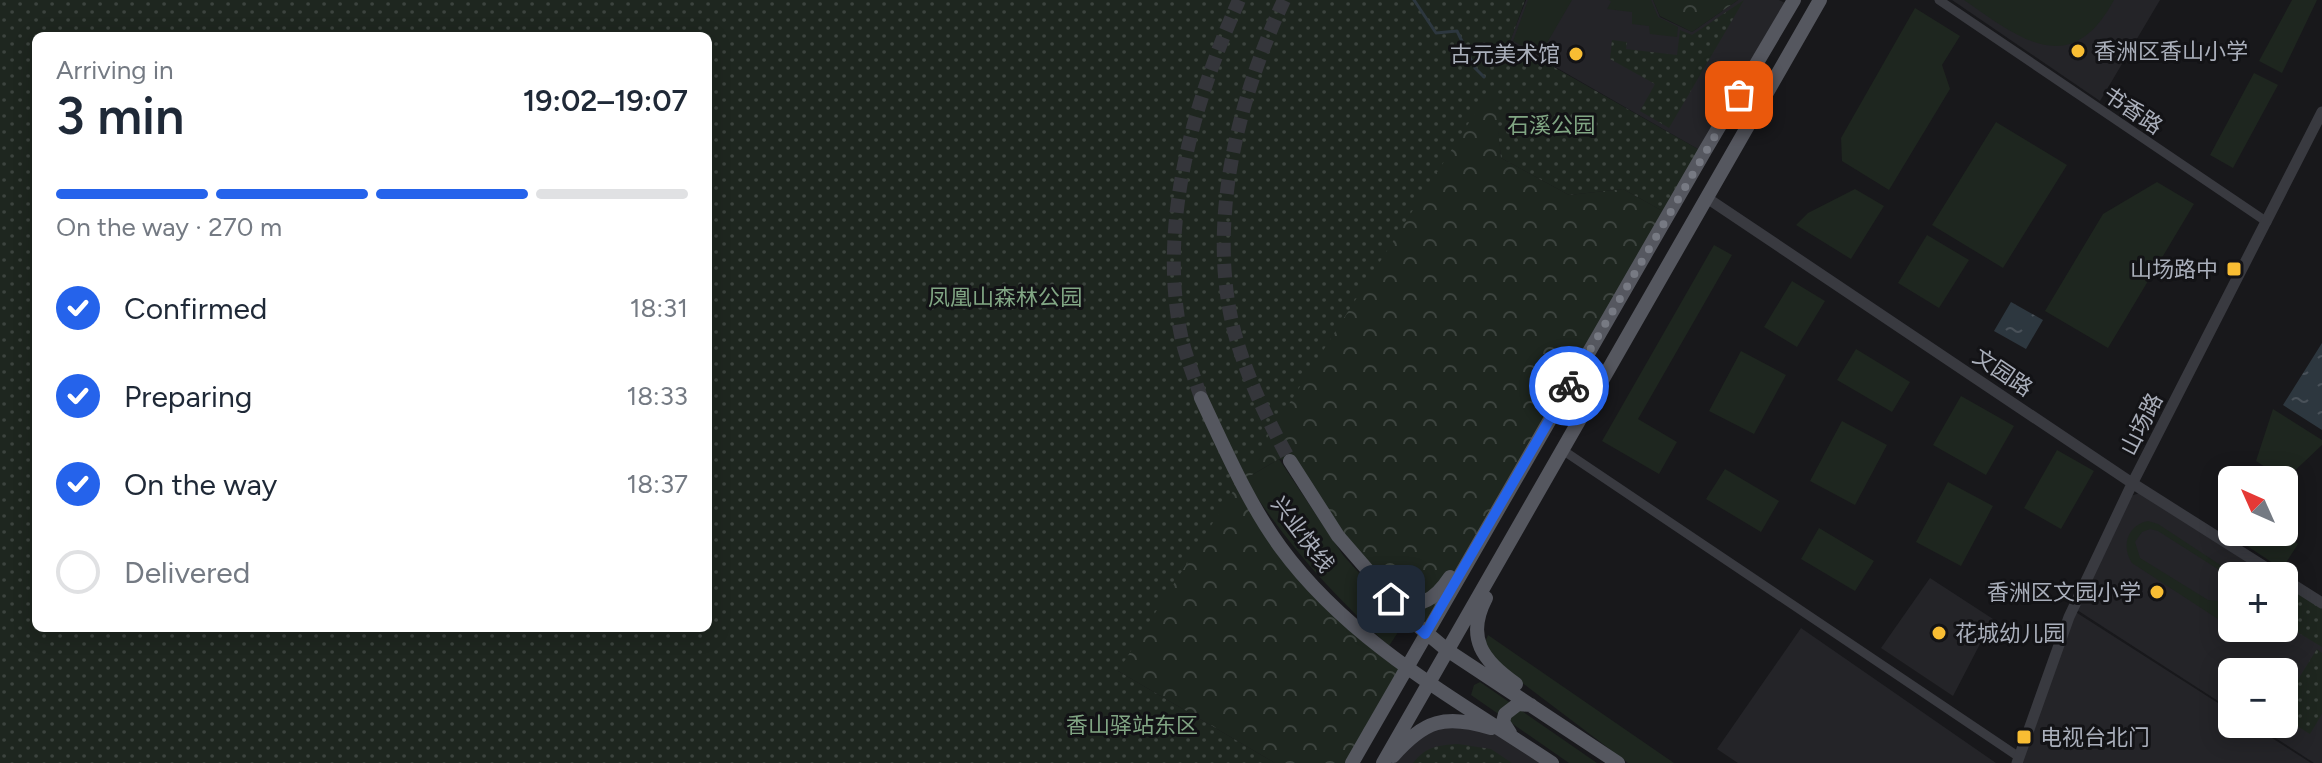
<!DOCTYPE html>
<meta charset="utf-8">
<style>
:root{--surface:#fff;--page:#f6f6f7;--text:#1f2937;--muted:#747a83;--line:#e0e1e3;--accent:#2563eb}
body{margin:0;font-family:Figtree,"Noto Sans SC",sans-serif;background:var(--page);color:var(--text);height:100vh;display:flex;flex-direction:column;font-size:30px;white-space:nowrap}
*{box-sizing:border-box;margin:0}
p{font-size:26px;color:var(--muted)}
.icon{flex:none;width:44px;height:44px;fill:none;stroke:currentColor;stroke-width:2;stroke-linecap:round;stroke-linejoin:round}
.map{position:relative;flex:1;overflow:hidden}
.sheet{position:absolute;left:32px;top:32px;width:680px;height:600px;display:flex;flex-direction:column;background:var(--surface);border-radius:12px;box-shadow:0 4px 20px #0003}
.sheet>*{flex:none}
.needle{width:52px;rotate:315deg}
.controls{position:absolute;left:2218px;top:466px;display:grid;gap:16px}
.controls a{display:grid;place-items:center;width:80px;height:80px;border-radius:12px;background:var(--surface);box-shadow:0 4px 20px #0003;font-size:40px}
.pin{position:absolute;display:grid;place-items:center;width:68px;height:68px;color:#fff;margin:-34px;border-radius:16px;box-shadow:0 4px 12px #0006}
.courier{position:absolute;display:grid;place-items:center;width:80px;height:80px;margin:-40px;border:6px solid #2563eb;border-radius:50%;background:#fff;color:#222;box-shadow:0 2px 10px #0007}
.headline em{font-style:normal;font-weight:600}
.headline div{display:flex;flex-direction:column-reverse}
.headline{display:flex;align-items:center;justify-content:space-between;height:136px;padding:0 24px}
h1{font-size:52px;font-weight:600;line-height:60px}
.bar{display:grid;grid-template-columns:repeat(4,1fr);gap:12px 8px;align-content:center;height:96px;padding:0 24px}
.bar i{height:10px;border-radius:6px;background:var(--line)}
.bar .on{background:var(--accent)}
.bar p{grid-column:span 4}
ol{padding:0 24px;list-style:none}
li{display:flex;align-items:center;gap:24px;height:88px}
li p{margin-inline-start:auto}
li .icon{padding:8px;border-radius:50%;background:var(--accent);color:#fff;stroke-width:4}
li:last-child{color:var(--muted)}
li i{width:44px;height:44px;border:4px solid var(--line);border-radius:50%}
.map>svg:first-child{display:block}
.built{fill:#242428}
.green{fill:#1e261f;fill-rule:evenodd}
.forest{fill:url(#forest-crowns);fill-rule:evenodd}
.park{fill:url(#park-dots);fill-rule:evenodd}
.water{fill:url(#water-ripples)}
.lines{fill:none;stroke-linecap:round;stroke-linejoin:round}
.stream{stroke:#2d373f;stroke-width:3}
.primary-tunnel{stroke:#35363b;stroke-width:14;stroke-dasharray:14 7;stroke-linecap:butt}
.minor{stroke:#393a40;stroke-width:9}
.tertiary{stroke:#393a40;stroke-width:11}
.primary{stroke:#55575f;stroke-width:14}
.done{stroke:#777a83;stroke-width:8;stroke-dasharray:0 14.4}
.route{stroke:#2563eb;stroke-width:10}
.poi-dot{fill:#f8bd33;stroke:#131316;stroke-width:3}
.labels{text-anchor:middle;stroke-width:6;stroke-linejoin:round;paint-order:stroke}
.poi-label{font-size:22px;fill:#aaafbb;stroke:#131316;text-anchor:start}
.street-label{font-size:22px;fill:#aaafbb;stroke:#131316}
.park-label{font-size:22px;fill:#81a684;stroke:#131316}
</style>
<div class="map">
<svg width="2322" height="763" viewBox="0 0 2322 763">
<defs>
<pattern id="forest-crowns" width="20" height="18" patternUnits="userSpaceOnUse" patternTransform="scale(2)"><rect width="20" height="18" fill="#1e261f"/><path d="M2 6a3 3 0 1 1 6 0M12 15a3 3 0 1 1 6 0" fill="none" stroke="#3c433e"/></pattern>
<pattern id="park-dots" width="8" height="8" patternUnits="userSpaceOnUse" patternTransform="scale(2)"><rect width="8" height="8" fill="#1e261f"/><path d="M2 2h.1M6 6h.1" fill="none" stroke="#3c433e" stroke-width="1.8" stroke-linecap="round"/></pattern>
<pattern id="water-ripples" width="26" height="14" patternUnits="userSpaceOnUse" patternTransform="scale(2)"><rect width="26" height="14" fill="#2d373f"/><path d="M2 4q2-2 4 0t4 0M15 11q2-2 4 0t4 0" fill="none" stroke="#495159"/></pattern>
</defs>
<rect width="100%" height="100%" fill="#18181b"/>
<!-- built -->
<path class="built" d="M1526,0H1653L1660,17L1692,32L1738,0H1779L1791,6L1703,152L1510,41Z
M1952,0H2160L2100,101Z
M2145,491L2279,576H2232V628H2284V579L2322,603V763H2314L2254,724H2284V672H2232V710L2074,608L2125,498Z
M1930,578L1993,619L1953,696L1881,648Z
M2074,611L2232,712V724H2250L2311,763H2019Z
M1801,628L1996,763H1738L1717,749Z
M1438,722L1504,732L1551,763H1388Z"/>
<!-- green -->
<path class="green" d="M1528,0H1572L1540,55L1513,41Z
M1609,0H1651L1658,17L1678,27L1677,37L1650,34L1649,26L1632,24V12L1607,9L1611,2Z
M1964,0H2114C2070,81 2019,38 1964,0Z
M2292,0H2317L2282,73L2259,61Z
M1915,8L1960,36L1942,65L1950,89L1889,190L1842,161L1841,138Z
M2254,73L2278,85L2233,168L2210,155Z
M1996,122L2067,165L2003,268L1932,225Z
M2157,182L2194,204L2108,348L2045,311L2103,214Z
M1855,189L1884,206L1851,259L1796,225L1808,213Z
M1927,235L1969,260L1939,308L1898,283Z
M1714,245L1732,255L1638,419L1677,442L1659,474L1602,441Z
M1792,281L1825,301L1797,347L1764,327Z
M1856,349L1910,382L1892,412L1837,380Z
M1741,351L1786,375L1754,434L1709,411Z
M1961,396L2014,426L1986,475L1933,445Z
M2273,409L2322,440V445L2285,480L2256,461Z
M1842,421L1887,445L1855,505L1810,481Z
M2057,450L2094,471L2061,529L2024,508Z
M1279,459L1343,555L1404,623L1389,646C1332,594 1287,545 1245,479Z
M1725,469L1779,501L1761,532L1706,499Z
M1948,482L1993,506L1961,566L1916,542Z
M2148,521L2158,524L2237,576H2232V602L2223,608L2226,613L2221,621L2132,563C2121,547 2127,525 2148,521ZM2150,529L2158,531L2224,573L2230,583L2228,592L2220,601L2208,600L2140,558L2135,542L2142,532Z
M1819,528L1874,561L1855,591L1801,559Z
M2243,532H2281L2298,544L2282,569L2238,540Z
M1488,635L1674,763H1628L1496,663L1484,645Z
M1480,682L1597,763H1569L1471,695L1474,685Z"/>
<!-- forest -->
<path class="forest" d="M0,0H1525L1494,83L1501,158L1569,195L1623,189L1668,214L1425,634L1364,569L1290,461L1279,459L1245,479L1281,548L1407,667L1352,763H1275L1118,671L0,763ZM36,36H708V628H36Z
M1653,0H1738L1692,32L1660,16Z"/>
<!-- park -->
<path class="park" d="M0,0H1525L1510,42L1703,152L1668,214L1623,189L1569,195L1501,158L1493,85L1118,671L1275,763H0ZM36,36H708V628H36Z
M1744,0L1669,128L1640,111L1655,84L1610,59L1612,40L1627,42L1626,49L1677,55L1680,30L1692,35Z
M2284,584L2322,607V647L2284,624Z
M2317,649L2322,653V714L2310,734L2284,718V702Z
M1458,744L1491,749L1512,763H1413C1425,747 1438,745 1458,744Z"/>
<!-- water -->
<path class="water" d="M2011,302L2043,320L2026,349L1994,331Z
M2322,343V430L2283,405Z"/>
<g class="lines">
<!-- stream -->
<path class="stream" d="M1414,0L1436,33L1457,31L1475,68L1484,77"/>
<!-- primary-tunnel -->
<path class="primary-tunnel" d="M1284,0C1237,101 1205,228 1236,338C1249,382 1268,421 1290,461
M1201,398C1195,379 1187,360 1182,340C1157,226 1193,104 1239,0"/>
<!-- minor -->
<path class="minor" d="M1939,0L2267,222
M1561,449L2019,757"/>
<!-- tertiary -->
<path class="tertiary" d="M1707,198L2132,483L2279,576
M2284,579L2322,603
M2017,763L2069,617L2131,486L2322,112"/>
<!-- primary -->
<path class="primary" d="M1201,398C1225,449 1248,503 1281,548C1350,642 1457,700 1552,763
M1290,461L1338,536L1411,620L1447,650L1618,763
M1392,597C1417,612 1435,600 1450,577
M1486,598C1465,638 1483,661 1516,684
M1510,733L1503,722L1505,714L1518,704L1531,705
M1393,756C1425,720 1444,714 1491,728
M1352,763L1706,149L1794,0
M1383,763L1820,0"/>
</g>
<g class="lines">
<!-- done -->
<path class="done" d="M1569,386L1739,95"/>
<!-- route -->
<path class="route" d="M1391,599L1425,634L1569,386"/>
</g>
<!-- markers -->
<g class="poi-dot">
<circle cx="2078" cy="51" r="8"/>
<circle cx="1576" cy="54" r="8"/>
<rect x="2226" y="261" width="16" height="16" rx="4"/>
<circle cx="2157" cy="592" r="8"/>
<circle cx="1939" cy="633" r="8"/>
<rect x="2016" y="729" width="16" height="16" rx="4"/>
</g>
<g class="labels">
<!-- poi labels -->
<g class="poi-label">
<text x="2094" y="59">香洲区香山小学</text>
<text x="1560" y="62" text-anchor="end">古元美术馆</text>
<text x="2218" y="277" text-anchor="end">山场路中</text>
<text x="2141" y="600" text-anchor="end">香洲区文园小学</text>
<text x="1955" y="641">花城幼儿园</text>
<text x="2040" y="745">电视台北门</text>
</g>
<!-- street labels -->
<g class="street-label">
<text transform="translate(2133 110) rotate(34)" y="8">书香路</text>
<text transform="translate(2003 372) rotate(34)" y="8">文园路</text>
<text transform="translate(2141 424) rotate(-63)" y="8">山场路</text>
<text transform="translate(1303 534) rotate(53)" y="8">兴业快线</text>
</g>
<!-- park labels -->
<g class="park-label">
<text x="1551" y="133">石溪公园</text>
<text x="1005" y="305">凤凰山森林公园</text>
<text x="1132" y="733">香山驿站东区</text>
</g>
</g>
</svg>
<div class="controls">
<a><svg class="needle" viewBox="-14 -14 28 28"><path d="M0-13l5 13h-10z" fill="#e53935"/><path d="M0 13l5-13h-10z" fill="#747a83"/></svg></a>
<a>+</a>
<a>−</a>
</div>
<div class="pin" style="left:1739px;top:95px;background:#ea580c"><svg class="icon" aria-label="bag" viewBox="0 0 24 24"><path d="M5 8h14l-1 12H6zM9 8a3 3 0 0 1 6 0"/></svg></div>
<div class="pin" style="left:1391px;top:599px;background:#1f2937"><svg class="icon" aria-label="home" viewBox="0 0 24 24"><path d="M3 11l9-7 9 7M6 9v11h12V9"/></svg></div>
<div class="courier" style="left:1569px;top:386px"><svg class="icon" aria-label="bike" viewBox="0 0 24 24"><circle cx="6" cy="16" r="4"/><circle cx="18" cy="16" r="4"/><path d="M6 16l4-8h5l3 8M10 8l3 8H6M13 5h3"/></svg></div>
<section class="sheet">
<div class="headline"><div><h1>3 min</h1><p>Arriving in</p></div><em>19:02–19:07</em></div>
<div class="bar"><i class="on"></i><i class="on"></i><i class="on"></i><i></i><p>On the way · 270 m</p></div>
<ol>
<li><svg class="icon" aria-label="check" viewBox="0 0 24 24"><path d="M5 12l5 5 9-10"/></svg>Confirmed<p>18:31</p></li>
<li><svg class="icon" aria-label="check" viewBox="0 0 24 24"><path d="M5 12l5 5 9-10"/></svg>Preparing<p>18:33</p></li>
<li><svg class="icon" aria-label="check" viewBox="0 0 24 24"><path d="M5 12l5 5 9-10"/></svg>On the way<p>18:37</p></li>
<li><i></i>Delivered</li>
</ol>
</section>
</div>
